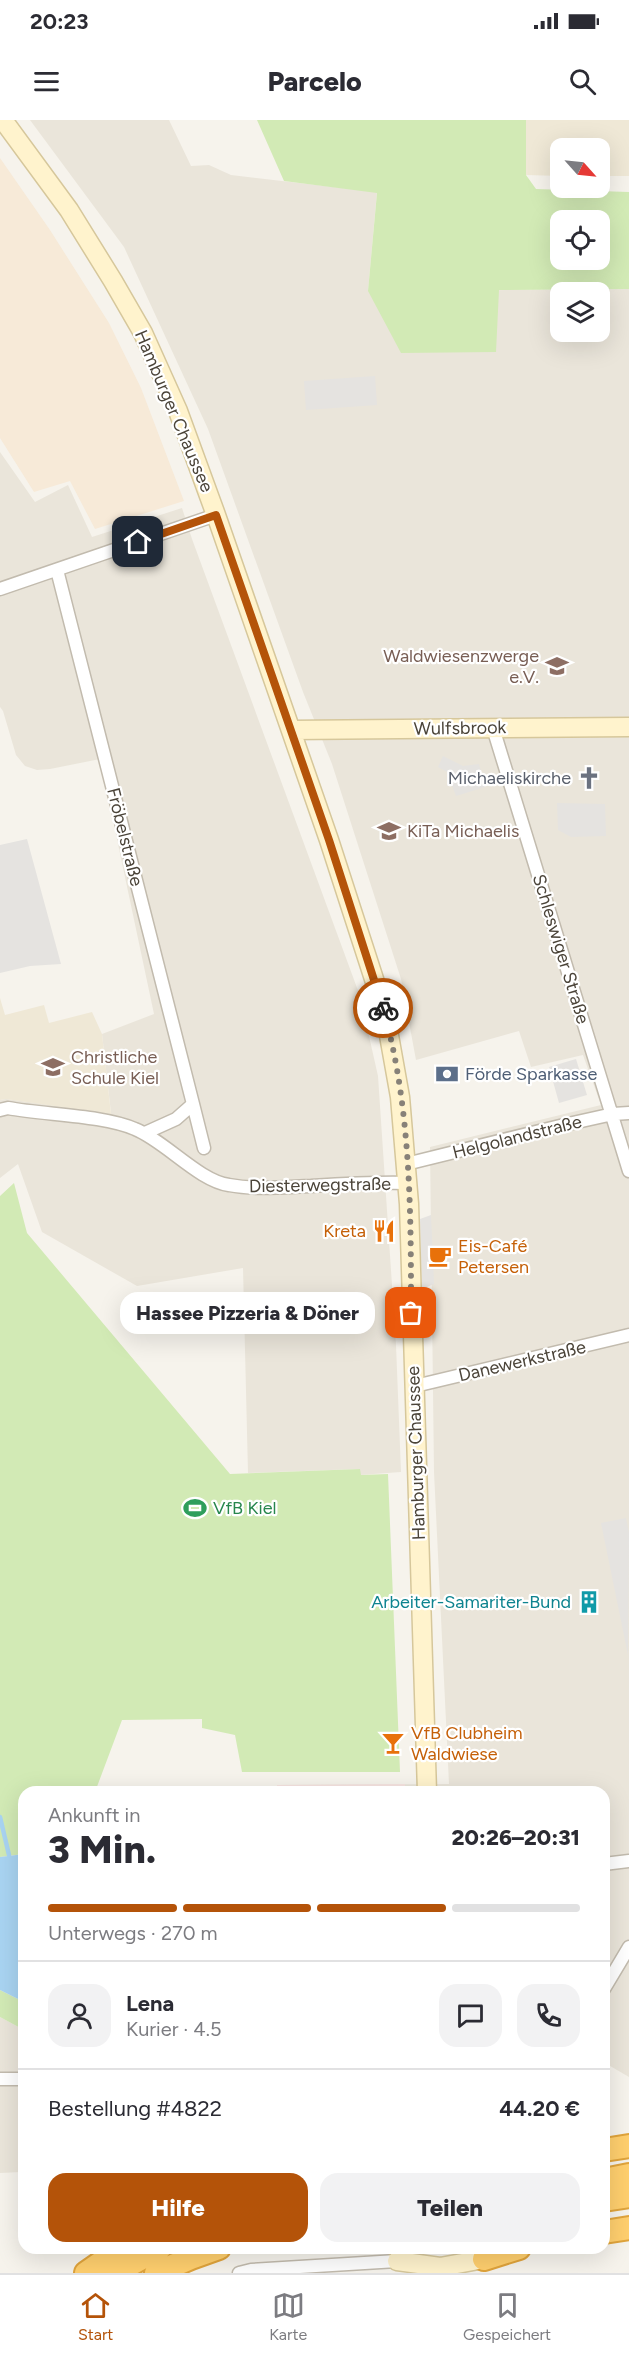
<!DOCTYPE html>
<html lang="de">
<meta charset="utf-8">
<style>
:root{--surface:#fff;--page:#f2f2f3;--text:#2b2b33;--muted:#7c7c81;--line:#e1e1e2;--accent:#b45309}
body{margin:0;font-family:Figtree,sans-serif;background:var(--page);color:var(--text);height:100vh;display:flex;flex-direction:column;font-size:22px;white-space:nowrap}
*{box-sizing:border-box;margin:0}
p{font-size:20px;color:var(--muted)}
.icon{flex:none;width:33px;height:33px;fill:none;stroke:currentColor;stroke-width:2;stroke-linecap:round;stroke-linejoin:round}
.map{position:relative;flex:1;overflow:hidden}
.panel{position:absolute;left:18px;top:1666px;width:592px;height:468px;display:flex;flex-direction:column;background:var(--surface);border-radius:18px;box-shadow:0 6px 24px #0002}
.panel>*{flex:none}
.needle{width:39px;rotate:117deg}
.tools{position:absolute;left:550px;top:18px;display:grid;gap:12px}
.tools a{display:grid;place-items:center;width:60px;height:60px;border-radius:12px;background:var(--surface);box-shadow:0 6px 24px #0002;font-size:30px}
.pin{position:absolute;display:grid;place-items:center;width:51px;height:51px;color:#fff;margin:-26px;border-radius:12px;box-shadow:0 3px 9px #0006}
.courier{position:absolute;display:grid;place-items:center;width:60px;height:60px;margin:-30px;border:4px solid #b45309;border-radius:50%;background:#fff;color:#222;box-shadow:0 2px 8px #0007}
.bubble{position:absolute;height:42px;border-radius:18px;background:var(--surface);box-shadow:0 6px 24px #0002;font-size:20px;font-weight:800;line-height:42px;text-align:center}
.head em{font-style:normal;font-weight:800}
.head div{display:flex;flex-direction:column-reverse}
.head{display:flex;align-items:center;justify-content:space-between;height:102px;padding:0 30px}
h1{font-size:39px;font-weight:800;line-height:45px}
.bar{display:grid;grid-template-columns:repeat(4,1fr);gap:9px 6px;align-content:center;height:72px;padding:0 30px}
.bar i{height:8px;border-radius:4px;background:var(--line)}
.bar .on{background:var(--accent)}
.bar p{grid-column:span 4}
.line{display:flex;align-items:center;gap:15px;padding:0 30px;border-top:2px solid var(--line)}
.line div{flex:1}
.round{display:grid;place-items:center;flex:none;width:63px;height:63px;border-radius:18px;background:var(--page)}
.button{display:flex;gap:12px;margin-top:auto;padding:12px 30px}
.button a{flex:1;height:69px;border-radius:18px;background:var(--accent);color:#fff;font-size:24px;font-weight:800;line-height:69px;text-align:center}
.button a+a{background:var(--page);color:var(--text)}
.status{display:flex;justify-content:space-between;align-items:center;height:42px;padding:0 30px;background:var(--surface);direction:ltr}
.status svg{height:16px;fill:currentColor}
header{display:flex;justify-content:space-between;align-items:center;height:78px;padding:0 30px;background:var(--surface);font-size:27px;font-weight:800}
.dock{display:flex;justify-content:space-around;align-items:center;height:84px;border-top:2px solid var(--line);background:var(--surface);font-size:16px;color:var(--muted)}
.dock a{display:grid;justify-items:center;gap:3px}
.dock .on{color:var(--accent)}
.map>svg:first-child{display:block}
.residential{fill:#eae5da;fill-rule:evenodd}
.commercial{fill:#f7ead8}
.education{fill:#efe8d6}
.medical{fill:#f6e3e0}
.green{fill:#d2eab5;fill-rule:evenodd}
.parking{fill:#e5e3e0}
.water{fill:#a9d4f2}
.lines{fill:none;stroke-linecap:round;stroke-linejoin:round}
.stream{stroke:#a9d4f2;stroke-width:4.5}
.street-casing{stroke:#c2bbae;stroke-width:15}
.secondary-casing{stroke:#d6c79b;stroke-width:21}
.highway-casing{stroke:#e0a43c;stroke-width:26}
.street{stroke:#fff;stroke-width:12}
.secondary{stroke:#fff3cd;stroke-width:18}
.highway{stroke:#ffcf6e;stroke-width:22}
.done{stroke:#878178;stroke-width:6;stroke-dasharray:0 10.8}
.route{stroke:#b45309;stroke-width:8}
.labels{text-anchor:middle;stroke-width:4.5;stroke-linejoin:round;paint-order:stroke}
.street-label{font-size:18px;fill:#4b4439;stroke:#fff}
.education-label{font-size:18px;fill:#785e54;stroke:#fff;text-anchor:start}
.worship-label{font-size:18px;fill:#5b616d;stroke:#fff;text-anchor:end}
.service-label{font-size:18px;fill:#4e5e75;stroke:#fff;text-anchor:start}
.food-label{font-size:18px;fill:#c56008;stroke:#fff;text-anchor:start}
.leisure-label{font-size:18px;fill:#27864d;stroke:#fff;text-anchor:start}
.culture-label{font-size:18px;fill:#0d838f;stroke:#fff;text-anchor:end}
</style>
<div class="status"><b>20:23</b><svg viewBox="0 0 49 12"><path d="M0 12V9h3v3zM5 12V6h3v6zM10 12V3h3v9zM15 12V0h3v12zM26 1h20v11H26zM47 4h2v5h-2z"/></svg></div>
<header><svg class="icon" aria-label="menu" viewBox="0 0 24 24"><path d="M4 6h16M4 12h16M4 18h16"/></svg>Parcelo<svg class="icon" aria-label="search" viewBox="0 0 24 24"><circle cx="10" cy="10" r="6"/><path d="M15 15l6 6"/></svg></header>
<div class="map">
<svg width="629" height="2153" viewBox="0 0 629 2153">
<rect width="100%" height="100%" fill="#f6f3ec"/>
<!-- residential -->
<path class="residential" d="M30,0H169L191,46L209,45L231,55L377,72L368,171L629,169V1957L605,1943L604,1672H277V1665L449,1664L434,1352L430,1027L601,985L583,935L531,947L519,911L416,940L401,859L332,644L303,572L208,309L124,127ZM561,172H600V212H561Z
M0,332L35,382L68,365L92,417L182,388L192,419L360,876L378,956L396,1225L401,1352L360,1355L359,1349L248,1353L243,1148L137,1166L42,1112L18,1044L0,1058V980L6,979L111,993L102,914L154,894L100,639L50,649L37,650L25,646L16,635L3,591L0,587Z
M0,1897L24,1910V2071H21V2052L0,2053Z"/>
<!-- commercial -->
<path class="commercial" d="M0,38L50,110L109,203L141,268L184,381L95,409L70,361L34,372L0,318Z"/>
<!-- education -->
<path class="education" d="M526,0H629V56H600V28H561V56L526,55Z
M0,878L5,895L44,885L49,903L92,892L102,914L111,994L6,979L0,980Z"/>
<!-- medical -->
<path class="medical" d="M405,1664V1672H277V1665Z"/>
<!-- green -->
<path class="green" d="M257,0H526V55L536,69L629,72V169L499,170L496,232L401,233L368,171L377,73L284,61ZM561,100H600V140H561Z
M14,1063L27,1113L230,1354L360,1349L361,1355L388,1354L400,1652H242L235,1615L202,1608V1599L122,1600L95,1672H24V1734L0,1737V1076Z
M0,1870L24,1882V1910L0,1897Z"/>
<!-- parking -->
<path class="parking" d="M375,256L377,285L306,290L304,261Z
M443,636L463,646L479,644L485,667L456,676L452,665L447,666V652L438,647Z
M557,683L605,684L606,716L571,717L558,710Z
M27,719L61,844L30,846L0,853V725Z
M576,939L587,975L559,983L549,947Z
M431,1095L434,1164L422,1169L420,1099Z
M626,1398L629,1413L628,1535L601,1403Z"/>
<!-- water -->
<path class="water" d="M24,1734V1882L0,1870V1737Z"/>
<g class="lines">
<!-- stream -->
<path class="stream" d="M0,1697L9,1735"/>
<!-- street casing -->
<g class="street-casing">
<path id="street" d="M57,450L193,984L176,999L145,1013
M0,469L216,395
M493,608L629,1051
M193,984L204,1028
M0,990L8,988C45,995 103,995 135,1009C165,1021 199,1061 229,1065C256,1070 284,1067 311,1066C343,1064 375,1062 407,1063
M406,1044L568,1004L613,994L629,993
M415,1266L629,1215
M604,1744L629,1741
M604,1869L629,1827
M0,1959H24
M239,2153L251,2150L397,2141"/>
</g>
<!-- secondary casing -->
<g class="secondary-casing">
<path id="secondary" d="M3,0L69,90L113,161L143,213L178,291L216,395L329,720L385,893L400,977L409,1084L427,1672
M291,610L629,607
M397,2141L440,2147L484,2139"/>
</g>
<!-- highway casing -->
<g class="highway-casing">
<path id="highway" d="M604,2030L629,2026
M604,2060L629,2055
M604,2080L629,2076
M604,2112L629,2108
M484,2139L519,2128
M86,2153L122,2128
M115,2153L160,2128
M156,2153L191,2138L219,2128"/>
</g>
<!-- street -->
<use href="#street" class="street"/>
<!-- secondary -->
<use href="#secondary" class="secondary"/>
<!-- highway -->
<use href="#highway" class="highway"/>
</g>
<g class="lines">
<!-- done -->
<path class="done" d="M383,888C411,986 411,1092 411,1193"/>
<!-- route -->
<path class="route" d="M138,422L216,395L329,720L383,888"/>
</g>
<!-- icons -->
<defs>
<g id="school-bare" transform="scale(1.8)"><path d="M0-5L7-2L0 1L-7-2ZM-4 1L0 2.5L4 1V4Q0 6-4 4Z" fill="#8d6e63" stroke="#fff" stroke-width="2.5" paint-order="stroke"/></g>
<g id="church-bare" transform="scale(1.8)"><path d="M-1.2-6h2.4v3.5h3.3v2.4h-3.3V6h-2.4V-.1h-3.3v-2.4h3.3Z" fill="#6b7280" stroke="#fff" stroke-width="2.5" paint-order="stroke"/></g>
<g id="bank-bare" transform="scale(1.8)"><path d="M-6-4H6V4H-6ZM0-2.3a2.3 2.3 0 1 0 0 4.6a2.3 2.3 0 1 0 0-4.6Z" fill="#5c6f8a" stroke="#fff" stroke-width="2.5" paint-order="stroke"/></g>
<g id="restaurant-bare" transform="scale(1.8)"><path d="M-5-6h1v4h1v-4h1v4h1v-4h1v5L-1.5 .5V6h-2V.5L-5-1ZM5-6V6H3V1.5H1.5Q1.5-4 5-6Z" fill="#e8710a" stroke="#fff" stroke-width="2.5" paint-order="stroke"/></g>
<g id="cafe-bare" transform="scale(1.8)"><path d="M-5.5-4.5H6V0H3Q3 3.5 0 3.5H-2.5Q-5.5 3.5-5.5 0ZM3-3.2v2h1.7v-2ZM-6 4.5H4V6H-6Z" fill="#e8710a" stroke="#fff" stroke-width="2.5" paint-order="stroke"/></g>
<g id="stadium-bare" transform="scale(1.8)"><path d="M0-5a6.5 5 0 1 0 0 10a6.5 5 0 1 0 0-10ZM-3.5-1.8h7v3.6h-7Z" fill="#2e9e5b" stroke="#fff" stroke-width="2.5" paint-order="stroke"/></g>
<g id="building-bare" transform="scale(1.8)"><path d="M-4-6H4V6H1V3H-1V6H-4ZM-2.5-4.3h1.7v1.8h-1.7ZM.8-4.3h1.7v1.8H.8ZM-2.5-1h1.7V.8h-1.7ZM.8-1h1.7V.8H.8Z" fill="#0f9aa8" stroke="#fff" stroke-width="2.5" paint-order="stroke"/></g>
<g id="bar-bare" transform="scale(1.8)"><path d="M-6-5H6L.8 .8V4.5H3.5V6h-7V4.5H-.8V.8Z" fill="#e8710a" stroke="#fff" stroke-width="2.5" paint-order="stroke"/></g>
</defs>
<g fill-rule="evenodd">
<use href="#school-bare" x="557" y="546"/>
<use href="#church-bare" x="589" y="658"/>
<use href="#school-bare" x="389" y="711"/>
<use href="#school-bare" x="53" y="947"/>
<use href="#bank-bare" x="447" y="954"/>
<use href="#restaurant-bare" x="384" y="1111"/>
<use href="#cafe-bare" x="440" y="1136"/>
<use href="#stadium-bare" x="195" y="1388"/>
<use href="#building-bare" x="589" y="1482"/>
<use href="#bar-bare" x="393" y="1623"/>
</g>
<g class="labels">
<!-- street labels -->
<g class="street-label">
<text transform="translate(174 291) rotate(67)" y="6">Hamburger Chaussee</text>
<text transform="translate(460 608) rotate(-1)" y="6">Wulfsbrook</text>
<text transform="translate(125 717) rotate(76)" y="6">Fröbelstraße</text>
<text transform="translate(561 829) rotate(73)" y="6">Schleswiger Straße</text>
<text transform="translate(517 1017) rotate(-14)" y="6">Helgolandstraße</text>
<text transform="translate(320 1065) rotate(-1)" y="6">Diesterwegstraße</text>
<text transform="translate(522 1241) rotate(-13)" y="6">Danewerkstraße</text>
<text transform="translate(416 1333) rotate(-92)" y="6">Hamburger Chaussee</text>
</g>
<!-- education labels -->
<g class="education-label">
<text x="539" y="542" text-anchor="end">Waldwiesenzwerge<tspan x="539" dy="21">e.V.</tspan></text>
<text x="407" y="717">KiTa Michaelis</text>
<text x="71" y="943">Christliche<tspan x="71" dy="21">Schule Kiel</tspan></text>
</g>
<!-- worship labels -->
<g class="worship-label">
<text x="571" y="664">Michaeliskirche</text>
</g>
<!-- service labels -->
<g class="service-label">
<text x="465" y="960">Förde Sparkasse</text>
</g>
<!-- food labels -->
<g class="food-label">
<text x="366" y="1117" text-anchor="end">Kreta</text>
<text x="458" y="1132">Eis-Café<tspan x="458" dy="21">Petersen</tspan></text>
<text x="411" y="1619">VfB Clubheim<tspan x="411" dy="21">Waldwiese</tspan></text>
</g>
<!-- leisure labels -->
<g class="leisure-label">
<text x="213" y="1394">VfB Kiel</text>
</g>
<!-- culture labels -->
<g class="culture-label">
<text x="571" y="1488">Arbeiter-Samariter-Bund</text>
</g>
</g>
</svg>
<div class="tools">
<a><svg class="needle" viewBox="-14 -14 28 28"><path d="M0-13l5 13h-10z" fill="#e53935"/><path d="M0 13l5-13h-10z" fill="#7c7c81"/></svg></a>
<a><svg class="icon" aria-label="locate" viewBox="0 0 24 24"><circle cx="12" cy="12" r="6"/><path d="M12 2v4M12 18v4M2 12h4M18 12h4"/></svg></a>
<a><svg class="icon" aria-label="layers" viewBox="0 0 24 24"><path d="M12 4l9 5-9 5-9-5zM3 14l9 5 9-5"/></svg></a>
</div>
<div class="pin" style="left:411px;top:1193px;background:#ea580c"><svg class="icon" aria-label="bag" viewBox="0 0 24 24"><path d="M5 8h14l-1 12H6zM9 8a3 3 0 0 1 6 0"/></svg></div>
<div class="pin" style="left:138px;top:422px;background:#1f2937"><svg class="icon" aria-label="home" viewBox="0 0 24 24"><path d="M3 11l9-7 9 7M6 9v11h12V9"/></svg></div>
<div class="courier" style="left:383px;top:888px"><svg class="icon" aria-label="bike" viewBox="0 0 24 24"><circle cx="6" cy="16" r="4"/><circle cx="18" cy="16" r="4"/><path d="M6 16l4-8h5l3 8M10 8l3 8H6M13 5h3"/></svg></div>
<div class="bubble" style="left:120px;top:1172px;width:255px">Hassee Pizzeria &amp; Döner</div>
<section class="panel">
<div class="head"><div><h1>3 Min.</h1><p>Ankunft in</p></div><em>20:26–20:31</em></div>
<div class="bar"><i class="on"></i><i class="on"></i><i class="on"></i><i></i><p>Unterwegs · 270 m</p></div>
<div class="line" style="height:108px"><a class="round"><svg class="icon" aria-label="person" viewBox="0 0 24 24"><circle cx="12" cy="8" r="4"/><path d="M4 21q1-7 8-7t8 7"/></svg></a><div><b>Lena</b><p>Kurier · 4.5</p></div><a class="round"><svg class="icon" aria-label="chat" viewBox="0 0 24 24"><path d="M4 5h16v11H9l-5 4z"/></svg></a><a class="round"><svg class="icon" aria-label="phone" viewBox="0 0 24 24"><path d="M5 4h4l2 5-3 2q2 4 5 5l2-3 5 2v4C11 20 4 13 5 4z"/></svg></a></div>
<div class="line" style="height:78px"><div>Bestellung #4822</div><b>44.20 €</b></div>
<div class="button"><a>Hilfe</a><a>Teilen</a></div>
</section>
</div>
<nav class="dock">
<a class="on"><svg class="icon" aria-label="home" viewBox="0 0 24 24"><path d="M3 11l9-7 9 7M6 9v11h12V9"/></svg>Start</a>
<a><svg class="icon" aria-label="map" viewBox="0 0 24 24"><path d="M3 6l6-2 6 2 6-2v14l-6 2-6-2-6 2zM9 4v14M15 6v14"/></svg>Karte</a>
<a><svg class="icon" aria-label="saved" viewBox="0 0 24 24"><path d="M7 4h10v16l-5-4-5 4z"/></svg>Gespeichert</a>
</nav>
